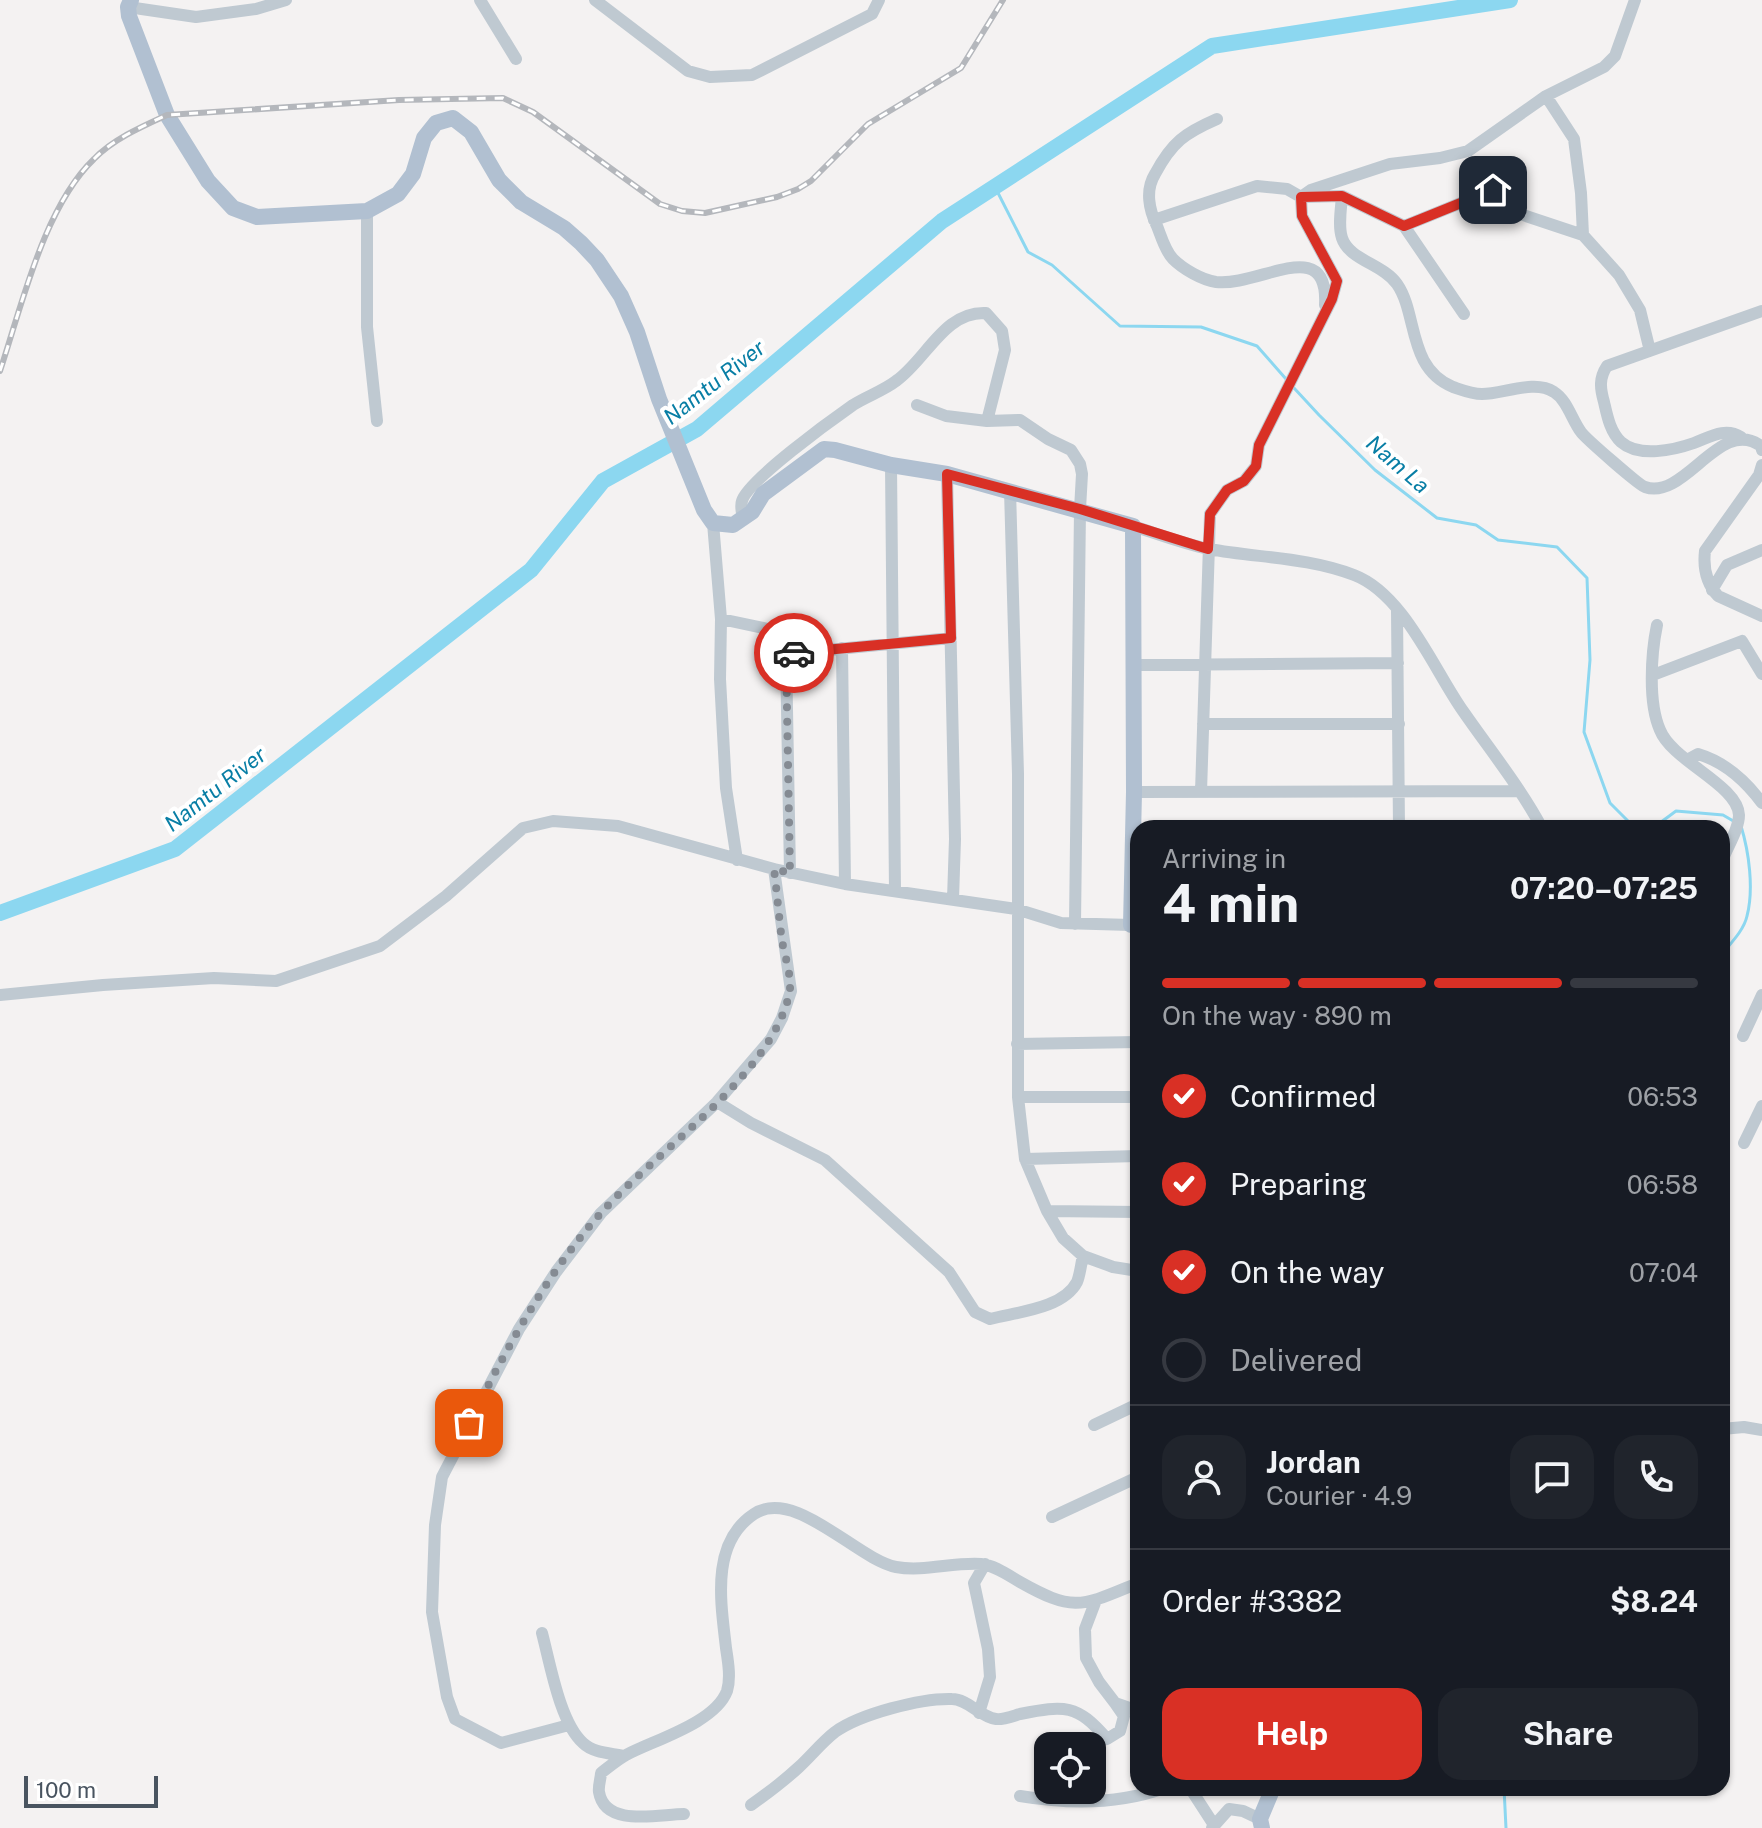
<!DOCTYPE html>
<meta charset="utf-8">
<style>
:root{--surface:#171b24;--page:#20242c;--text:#f1f3f6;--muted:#9ea1a6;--line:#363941;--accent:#d93025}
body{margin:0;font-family:"Public Sans",sans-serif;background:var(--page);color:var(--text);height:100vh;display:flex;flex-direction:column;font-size:30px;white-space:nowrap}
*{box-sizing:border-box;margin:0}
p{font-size:26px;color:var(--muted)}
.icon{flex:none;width:44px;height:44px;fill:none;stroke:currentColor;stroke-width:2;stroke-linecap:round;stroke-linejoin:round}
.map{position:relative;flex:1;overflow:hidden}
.drawer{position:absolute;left:1130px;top:820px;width:600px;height:976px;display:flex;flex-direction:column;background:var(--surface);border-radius:24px;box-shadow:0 2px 6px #0004}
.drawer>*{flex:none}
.buttons{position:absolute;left:1034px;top:1732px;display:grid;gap:16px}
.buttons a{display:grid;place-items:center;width:72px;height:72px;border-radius:16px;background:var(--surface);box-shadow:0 2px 6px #0004;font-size:40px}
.scale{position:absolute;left:24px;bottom:20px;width:134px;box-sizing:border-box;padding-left:8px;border:4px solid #495460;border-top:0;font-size:22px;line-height:28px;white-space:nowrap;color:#495460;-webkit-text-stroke:6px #fff;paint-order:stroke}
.pin{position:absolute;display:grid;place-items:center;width:68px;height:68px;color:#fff;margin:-34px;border-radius:16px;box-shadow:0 4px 12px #0006}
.courier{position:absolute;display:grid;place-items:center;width:80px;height:80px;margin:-40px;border:6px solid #d93025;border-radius:50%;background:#fff;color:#222;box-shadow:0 2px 10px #0007}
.head em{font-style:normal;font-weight:700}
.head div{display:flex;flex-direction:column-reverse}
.head{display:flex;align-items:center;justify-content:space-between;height:136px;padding:0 32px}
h1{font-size:52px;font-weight:700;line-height:60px}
.bar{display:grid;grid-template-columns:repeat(4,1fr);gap:12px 8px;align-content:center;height:96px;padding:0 32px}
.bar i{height:10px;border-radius:6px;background:var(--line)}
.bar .on{background:var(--accent)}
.bar p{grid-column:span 4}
.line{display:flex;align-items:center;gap:20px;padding:0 32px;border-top:2px solid var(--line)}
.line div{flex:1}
.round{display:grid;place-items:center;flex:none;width:84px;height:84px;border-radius:24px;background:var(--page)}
ol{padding:0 32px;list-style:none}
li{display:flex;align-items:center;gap:24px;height:88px}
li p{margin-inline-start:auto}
li .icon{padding:8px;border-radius:50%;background:var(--accent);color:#fff;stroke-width:4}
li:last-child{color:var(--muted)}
li i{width:44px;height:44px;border:4px solid var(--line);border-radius:50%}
.cta{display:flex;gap:16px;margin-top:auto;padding:16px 32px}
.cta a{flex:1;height:92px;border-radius:24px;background:var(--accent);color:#fff;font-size:32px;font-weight:700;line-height:92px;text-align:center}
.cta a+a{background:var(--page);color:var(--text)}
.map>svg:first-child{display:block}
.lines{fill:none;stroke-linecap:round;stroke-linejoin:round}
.stream{stroke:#8cd7f0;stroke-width:3}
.river{stroke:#8cd7f0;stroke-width:16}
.minor{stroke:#bfc9d1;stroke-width:12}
.major{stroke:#b1c0d1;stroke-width:16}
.rail-casing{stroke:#b4b7bc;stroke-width:6}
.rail{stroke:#fff;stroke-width:3;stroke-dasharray:9;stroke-linecap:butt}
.done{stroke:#858b93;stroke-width:8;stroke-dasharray:0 14.4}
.route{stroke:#d93025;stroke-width:10}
.labels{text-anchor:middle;stroke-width:8;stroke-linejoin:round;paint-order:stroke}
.water-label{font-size:22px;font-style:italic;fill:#087ea5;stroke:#fff}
</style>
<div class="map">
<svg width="1762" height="1828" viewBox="0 0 1762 1828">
<rect width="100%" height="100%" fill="#f4f2f2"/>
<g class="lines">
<!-- stream -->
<path class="stream" d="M995,187L1028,252L1052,265L1120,326L1201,327L1257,346L1286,379
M1294,388L1319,415L1375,470L1437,518L1476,525L1498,540L1557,547L1587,578L1590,660L1584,732L1610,803L1633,826L1651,828
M1653,828L1676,811L1723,815L1735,822
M1722,954C1731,943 1744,930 1747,916C1754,889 1749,852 1741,826
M1504,1788L1506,1828"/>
<!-- river -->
<path class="river" d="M0,913L175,849L531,570L603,481L697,429L942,221L1212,46L1510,0"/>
<!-- minor -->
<path class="minor" d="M480,0L516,59
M595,0L688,71L710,77L752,75L872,14L879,0
M128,7L196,17L256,9L286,0
M1546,96L1574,139L1581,193L1583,235
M1217,119C1185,133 1172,142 1155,174C1145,190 1149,210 1157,226C1161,236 1165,251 1173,259C1183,269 1202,280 1216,282C1259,287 1329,233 1325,305
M1342,196C1341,209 1338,226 1342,238C1349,260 1383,264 1397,284C1418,314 1407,368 1453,387C1462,390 1472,394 1482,394C1503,394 1535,379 1554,392C1567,400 1572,420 1581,432C1585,438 1640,486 1645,487C1685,501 1720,416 1761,446L1762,450
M367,211V327L377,421
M1154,220L1257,186L1287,189L1301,197L1342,196L1404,226
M1464,314L1404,226L1493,190L1511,211L1583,235L1619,275L1640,310L1650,351
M917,405L946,416L987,421L1020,420L1048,439L1071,450L1080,464L1082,474L1080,509L1075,924
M1741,437C1725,427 1710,437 1694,443C1674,450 1639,458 1621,442C1610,432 1607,415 1604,402C1600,388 1599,378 1607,366L1762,311
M891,465L895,891
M1762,465L1759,475L1705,551C1703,568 1706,583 1718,596L1762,616
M947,474L955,839L953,899
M1010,490L1018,774V1097L1025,1159L1047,1211L1063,1238L1083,1256L1113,1267L1138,1271
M743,519C742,512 740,507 742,501C747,481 833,419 853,405C867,396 883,391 896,381C927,359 944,311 986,313L1002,331L1005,350L987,421
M713,523L721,619L720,679L726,788L737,860
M1133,526C1158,534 1184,544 1209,549C1258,558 1307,557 1354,575C1404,594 1434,670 1463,711C1490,750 1520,787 1542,828
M1712,590L1727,565L1762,550
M1397,611L1399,828
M721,619L768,629L781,636L786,654L790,873
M1657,625C1651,654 1648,703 1660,730C1672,761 1738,785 1739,815C1739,829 1727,848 1722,861
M842,648L845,884
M786,654L951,638
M1133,665L1398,663
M1653,675L1742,641L1762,674
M1203,724H1399
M1687,760L1698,754C1725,762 1745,780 1762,803
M1134,792L1519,791
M1201,792L1210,514L1227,490L1244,481L1256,466L1259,445L1332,299L1337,281L1302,216L1301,197L1311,190L1390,164L1440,158L1468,151L1546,96L1604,67L1615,56L1635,0
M0,995L103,985L214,978L276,981L380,946L446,896L523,828L553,821L618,826L774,869L845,884L1016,909L1061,923L1131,925
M1743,1036L1762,995
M1017,1044L1138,1042
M1018,1097H1138
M717,1102L751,1123L825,1160L949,1272L975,1312L990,1319C1016,1312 1063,1309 1077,1282C1080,1275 1081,1264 1083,1256
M1744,1143L1762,1106
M1025,1159L1138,1156
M1047,1211L1138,1212
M1094,1425L1138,1404
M1722,1429L1744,1427L1762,1430
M1052,1517L1138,1477
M1096,1600L1085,1629L1086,1658L1099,1682L1115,1703L1138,1711
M542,1633C550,1663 560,1723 583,1743C593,1753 611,1753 624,1756
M979,1713L990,1677L988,1649L974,1583L985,1564
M569,1725L501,1743L455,1719L447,1697L432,1612L435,1525L442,1477L519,1329L556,1272L601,1213L717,1102L771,1039L782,1018L791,991L774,869
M1190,1788L1214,1825
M1020,1796C1068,1804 1117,1805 1164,1788
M751,1805C768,1793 784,1781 799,1767C811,1756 822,1742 835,1732C860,1714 921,1698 952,1699C968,1699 980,1717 996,1719C1003,1720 1013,1716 1020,1714C1065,1705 1077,1704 1107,1739L1120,1731L1124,1716L1115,1703
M684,1814C659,1814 605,1828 599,1792C598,1786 601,1778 601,1773C609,1767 617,1760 626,1755C654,1740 715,1723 727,1691C731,1678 728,1661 726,1648C721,1603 710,1543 754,1514C795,1487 858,1560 896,1567C924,1572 953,1562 981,1564C994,1565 1008,1575 1020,1582C1075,1613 1082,1606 1138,1583
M1212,1828L1229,1809L1243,1811L1260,1819"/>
<!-- major -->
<path class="major" d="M131,0L128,7L129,16L167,115L208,181L233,208L257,217L367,211L398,194L413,174L424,138L436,123L453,118L471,132L499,180L521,202L564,228L581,243L597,260L621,296L637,332L659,399L704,510L713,523L733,525L752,512L763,494L824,449L835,450L891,465L947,474L1133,526L1134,792L1131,925H1138
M1262,1828L1260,1819L1273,1788"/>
<!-- rail casing -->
<g class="rail-casing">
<path id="rail" d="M0,371C22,305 44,207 94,159C113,139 143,126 167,115L399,100L503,98L533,112L660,204L682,211L705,213L777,197L798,189L811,181L868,124L961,68L1003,0"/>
</g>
<!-- rail -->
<use href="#rail" class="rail"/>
</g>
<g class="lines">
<!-- done -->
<path class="done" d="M469,1423C506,1350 546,1274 601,1213C656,1151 770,1077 789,995C793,980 785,957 782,941C779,918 777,893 774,869L790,873L786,654L794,653"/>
<!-- route -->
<path class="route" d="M794,653L951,638L947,474L1080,509L1208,549L1210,514L1227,490L1244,481L1256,466L1259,445L1332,299L1337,281L1302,216L1301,197L1342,196L1404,226L1493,190"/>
</g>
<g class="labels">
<!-- water labels -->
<g class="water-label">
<text transform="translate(714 382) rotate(-38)" y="8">Namtu River</text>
<text transform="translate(1398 464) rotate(41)" y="8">Nam La</text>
<text transform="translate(215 789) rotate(-38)" y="8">Namtu River</text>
</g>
</g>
</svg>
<div class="buttons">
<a><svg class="icon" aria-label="locate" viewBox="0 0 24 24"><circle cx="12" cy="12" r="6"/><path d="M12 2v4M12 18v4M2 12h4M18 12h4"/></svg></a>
</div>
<div class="scale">100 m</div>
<div class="pin" style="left:469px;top:1423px;background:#ea580c"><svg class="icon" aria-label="bag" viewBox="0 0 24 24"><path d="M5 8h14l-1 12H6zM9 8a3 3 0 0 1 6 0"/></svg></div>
<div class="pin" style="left:1493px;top:190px;background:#1f2937"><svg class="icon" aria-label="home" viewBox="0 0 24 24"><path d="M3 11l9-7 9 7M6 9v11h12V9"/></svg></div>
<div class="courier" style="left:794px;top:653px"><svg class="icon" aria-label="car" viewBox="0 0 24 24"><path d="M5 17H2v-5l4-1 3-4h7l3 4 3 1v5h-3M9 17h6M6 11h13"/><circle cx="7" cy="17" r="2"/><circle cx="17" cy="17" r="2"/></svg></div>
<section class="drawer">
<div class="head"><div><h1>4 min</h1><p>Arriving in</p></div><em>07:20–07:25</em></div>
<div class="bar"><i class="on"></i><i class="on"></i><i class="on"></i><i></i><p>On the way · 890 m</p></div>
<ol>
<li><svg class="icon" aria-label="check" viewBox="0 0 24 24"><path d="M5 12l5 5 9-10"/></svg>Confirmed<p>06:53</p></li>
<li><svg class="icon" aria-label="check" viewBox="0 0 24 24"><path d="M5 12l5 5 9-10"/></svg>Preparing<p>06:58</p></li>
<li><svg class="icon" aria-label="check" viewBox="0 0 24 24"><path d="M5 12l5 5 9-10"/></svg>On the way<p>07:04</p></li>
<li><i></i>Delivered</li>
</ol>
<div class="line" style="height:144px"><a class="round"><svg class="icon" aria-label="person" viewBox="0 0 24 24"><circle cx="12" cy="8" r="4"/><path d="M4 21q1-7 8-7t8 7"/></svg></a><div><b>Jordan</b><p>Courier · 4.9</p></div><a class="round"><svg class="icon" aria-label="chat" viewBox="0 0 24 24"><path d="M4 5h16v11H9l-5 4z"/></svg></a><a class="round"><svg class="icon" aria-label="phone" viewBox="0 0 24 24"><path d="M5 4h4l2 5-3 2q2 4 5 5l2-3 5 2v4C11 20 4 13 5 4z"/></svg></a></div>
<div class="line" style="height:104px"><div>Order #3382</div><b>$8.24</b></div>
<div class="cta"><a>Help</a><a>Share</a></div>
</section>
</div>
